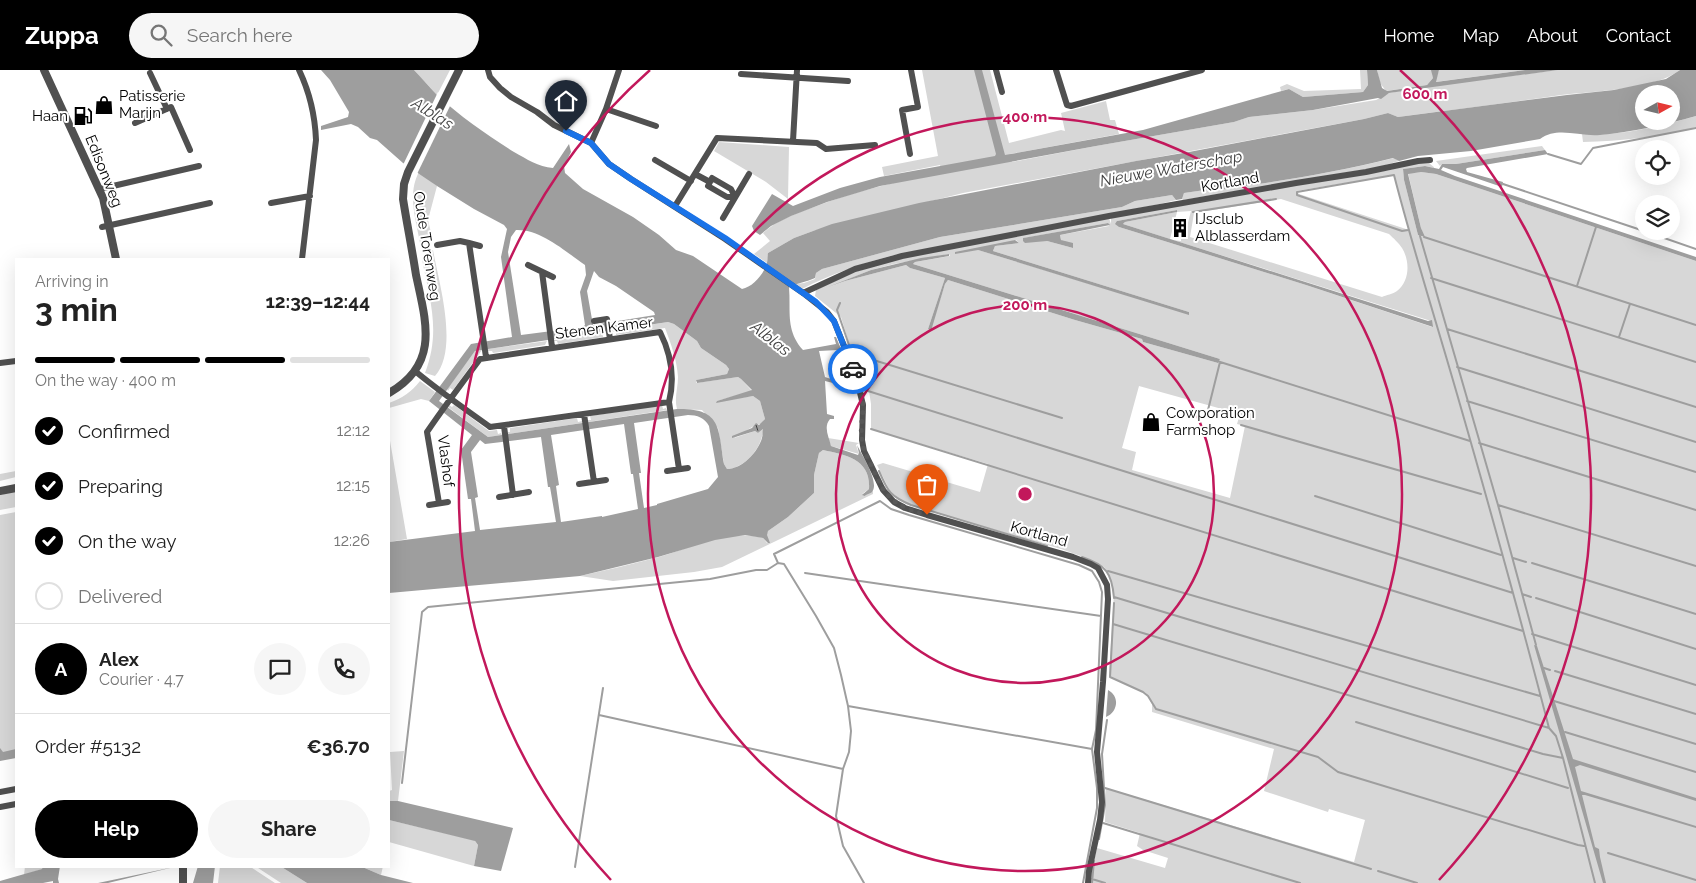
<!DOCTYPE html>
<meta charset="utf-8">
<style>
:root{--surface:#fff;--page:#f6f6f6;--text:#222;--muted:#767676;--line:#e0e0e0;--accent:#000}
body{margin:0;font-family:Raleway,sans-serif;background:var(--page);color:var(--text);height:100vh;display:flex;flex-direction:column;font-size:19px;white-space:nowrap}
*{box-sizing:border-box;margin:0}
p{font-size:16px;color:var(--muted)}
.icon{flex:none;width:28px;height:28px;fill:none;stroke:currentColor;stroke-width:2;stroke-linecap:round;stroke-linejoin:round}
.map{position:relative;flex:1;overflow:hidden}
.side{position:absolute;left:15px;top:188px;width:375px;height:610px;display:flex;flex-direction:column;background:var(--surface);border-radius:0px;box-shadow:0 5px 20px #0002}
.side>*{flex:none}
.needle{width:32px;rotate:82deg}
.buttons{position:absolute;left:1635px;top:15px;display:grid;gap:10px}
.buttons a{display:grid;place-items:center;width:45px;height:45px;border-radius:50%;background:var(--surface);box-shadow:0 5px 20px #0002;font-size:25px}
.pin{position:absolute;display:grid;place-items:center;width:42px;height:42px;color:#fff;margin:-51px -21px;border-radius:50% 50% 50% 0;rotate:-45deg;box-shadow:0 0 5px #0007}
.pin .icon{rotate:45deg}
.courier{position:absolute;display:grid;place-items:center;width:50px;height:50px;margin:-25px;border:4px solid #1a73e8;border-radius:50%;background:#fff;color:#222;box-shadow:0 1px 6px #0007}
.headline em{font-style:normal;font-weight:700}
.headline div{display:flex;flex-direction:column-reverse}
.headline{display:flex;align-items:center;justify-content:space-between;height:85px;padding:0 20px}
h1{font-size:32px;font-weight:700;line-height:38px}
.bar{display:grid;grid-template-columns:repeat(4,1fr);gap:8px 5px;align-content:center;height:60px;padding:0 20px}
.bar i{height:6px;border-radius:4px;background:var(--line)}
.bar .active{background:var(--accent)}
.bar p{grid-column:span 4}
.line{display:flex;align-items:center;gap:12px;padding:0 20px;border-top:1px solid var(--line)}
.line div{flex:1}
.round{display:grid;place-items:center;flex:none;width:52px;height:52px;border-radius:26px;background:var(--page)}
ol{padding:0 20px;list-style:none}
li{display:flex;align-items:center;gap:15px;height:55px}
li p{margin-inline-start:auto}
li .icon{padding:5px;border-radius:50%;background:var(--accent);color:#fff;stroke-width:4}
li:last-child{color:var(--muted)}
li i{width:28px;height:28px;border:2px solid var(--line);border-radius:50%}
.action{display:flex;gap:10px;margin-top:auto;padding:10px 20px}
.action a{flex:1;height:58px;border-radius:30px;background:var(--accent);color:#fff;font-size:20px;font-weight:700;line-height:58px;text-align:center}
.action a+a{background:var(--page);color:var(--text)}
header{display:flex;align-items:center;gap:30px;box-sizing:border-box;height:70px;padding:0 25px;background:var(--accent);color:#fff}
header strong{font-size:24px}
nav{display:flex;gap:28px;margin-inline-start:auto;font-size:18px}
.search{width:350px;height:45px;background:var(--page);display:flex;align-items:center;gap:12px;box-sizing:border-box;padding:0 18px;border-radius:28px;color:var(--muted);font-size:19px}
.map>svg:first-child{display:block}
.green{fill:#d7d7d7;fill-rule:evenodd}
.water{fill:#9e9e9e;fill-rule:evenodd}
.pier{fill:#fff}
.lines{fill:none;stroke-linecap:round;stroke-linejoin:round}
.stream{stroke:#9e9e9e;stroke-width:2}
.ferry{stroke:#3f3f3f;stroke-width:1;stroke-dasharray:6 5;stroke-linecap:butt}
.minor{stroke:#505050;stroke-width:6}
.tertiary{stroke:#505050;stroke-width:8}
.done{stroke:#595959;stroke-width:5;stroke-dasharray:0 9}
.route{stroke:#1a73e8;stroke-width:6}
.ring{fill:none;stroke:#c2185b;stroke-width:2.5}
.labels{text-anchor:middle;stroke-width:4;stroke-linejoin:round;paint-order:stroke}
.poi-label{font-size:15px;fill:#000;stroke:#fff;text-anchor:start}
.street-label{font-size:15px;fill:#000;stroke:#fff}
.water-label{font-size:16px;font-style:italic;fill:#3f3f3f;stroke:#fff}
.centre{fill:#c2185b;stroke:#fff;stroke-width:2.5}
.ring-label{font-size:15px;text-anchor:middle;font-weight:bold;fill:#c2185b;stroke:#fff;stroke-width:4;stroke-linejoin:round;paint-order:stroke}
</style>
<header>
<strong>Zuppa</strong>
<div class="search"><svg class="icon" aria-label="search" viewBox="0 0 24 24"><circle cx="10" cy="10" r="6"/><path d="M15 15l6 6"/></svg>Search here</div>
<nav><a>Home</a><a>Map</a><a>About</a><a>Contact</a></nav>
</header>
<div class="map">
<svg width="1696" height="813" viewBox="0 0 1696 813">
<rect width="100%" height="100%" fill="#fff"/>
<!-- green -->
<path class="green" d="M414,0H450L437,25Z
M922,0H990L1009,73L1061,60L1065,61L1061,43L1106,31L1110,50H1115L1119,64L1010,84L1012,92L1096,76L1234,52L1249,47L1313,40L1376,30L1389,23L1431,16L1558,0H1680C1653,20 1595,21 1561,25C1507,33 1452,40 1398,47L1388,43L1364,49L963,123L813,161L794,168L768,183L767,193L754,184L770,171L763,163C777,150 797,143 814,137C856,121 898,111 942,103L940,95L884,106L882,97L938,86Z
M1360,0H1367L1368,15L1363,22L1303,27L1289,19L1281,21L1280,17L1287,14L1304,21L1361,19Z
M1377,0H1432L1433,8L1427,15L1386,21L1380,13Z
M1439,0H1525L1435,12Z
M1696,46V57C1659,67 1621,71 1583,72L1582,64C1617,67 1662,56 1696,46Z
M719,72L789,77L788,129L766,112L714,81Z
M1542,76L1545,80L1456,94H1442L1440,96L1436,91Z
M1394,88L1399,91L1379,97L1183,130L1182,129L1184,123L1205,120L1213,121C1273,112 1334,103 1394,88Z
M1416,93H1429L1435,98L1425,96L1403,99L1404,110L1418,165L1424,167L1421,158L1408,103L1421,102L1436,104L1696,191V813H1091L1092,800L1097,778L1165,798L1168,788L1143,780L1137,776L1140,763L1105,752L1106,718L1354,792L1365,750L1329,739L1328,742L1264,721L1274,679L1152,642V634L1146,623L1109,606L1114,522L1108,502L1104,497L1089,489L1061,479L906,434L891,423L877,395L883,393L980,422L988,394L871,359V334L869,321L850,277L841,247L815,226L816,220L850,204L873,196L924,183L1109,148L1111,154V148L1189,133L1390,100ZM1394,105L1409,160L1299,124L1296,121ZM1281,129L1389,164C1393,168 1399,173 1402,178C1410,191 1410,211 1397,221C1393,224 1386,225 1382,227L1190,167L1194,143ZM1177,140V142L1125,152L1123,154L1170,169L1177,142L1191,141L1184,168H1181V171L1173,170L1431,251L1432,257L1306,215L1119,157L1117,151ZM1108,153L1109,156L1060,165L1061,170L1073,178L1047,171L1023,170L1024,168ZM1016,170L1019,173L995,176L993,181L1189,242V244L978,180ZM949,184L950,186L915,192L913,194L1220,289L1218,293L1143,272L1142,269L1075,250L948,210L945,214L930,261L928,259L945,208L910,198L906,195L845,211L829,217L871,200L894,194ZM1139,316L1240,344L1237,354L1245,356L1230,428L1132,400L1136,382L1122,378Z
M419,102L437,116L428,150L433,171L420,173C416,150 407,124 419,102Z
M1172,125L1176,130L1160,134L894,185C863,193 831,204 802,219L795,214L804,213L815,209L816,203L822,199L940,167L1122,137L1135,131Z
M430,180H433C439,213 459,279 435,306L425,303C441,261 430,231 422,189Z
M668,252L674,254L697,271L701,278L726,295L729,299L727,304L696,310V313L738,307L741,309L752,321L717,331L753,326L760,331L765,349L761,354H757L734,368L755,361L758,363L763,359C763,375 747,398 727,399L724,394L718,358L702,340L677,339C674,328 678,318 678,307C677,290 671,274 665,258L616,265V262L611,261Z
M605,262L606,263L603,264V267L558,274L557,271H554V270Z
M547,271L545,275L493,283L492,281H488V279Z
M482,280L453,320L450,318L448,321L447,319L475,281Z
M420,311L435,322L429,331L421,329L389,338V333C403,328 411,322 420,311Z
M449,335L452,337L454,335L489,361L497,360L498,364L501,363L502,365L488,367L448,337Z
M662,335L663,339L666,338L667,340L588,352V350H591L590,346Z
M577,348L578,352L582,351V353L508,364V362H510V358Z
M389,365L407,469L389,472Z
M828,368L859,373L856,375L859,384L831,376Z
M823,380C846,385 871,389 869,419L862,424L873,421V424L722,497L694,502L613,511L580,506C606,500 633,494 659,487C691,478 729,458 763,468L767,473H769L766,465L768,461L788,447L814,423V405L819,383Z
M16,401V407L0,411V404Z
M16,421V437L0,440V425Z
M16,442V681L0,685V445Z
M404,681L398,731H389V721L392,720L390,682Z
M389,750L474,770L478,775L474,796L389,772Z
M25,796H43L42,799L24,805Z
M220,796H249L275,813H218Z
M255,796H280L307,813H281Z
M360,796H383L381,805Z"/>
<!-- water -->
<path class="water" d="M321,0H414C422,8 429,17 437,25C461,47 487,65 514,82C527,89 538,97 553,98L569,74L571,82L564,96L565,103L583,119L633,147L659,165L676,180L693,186L742,219C752,217 762,206 766,196C768,192 767,188 768,183L794,168L832,154L919,133L1136,91L1189,82L1364,49L1388,43L1398,47L1567,25L1614,20L1666,9L1680,0H1696V46C1665,55 1632,62 1600,65C1579,67 1558,56 1540,69L1471,81L1418,86L1399,91L1393,88C1334,103 1273,112 1213,121L1205,120L1184,123L1182,129L1176,130L1172,125L1135,131L1122,137L940,167L822,199L816,203L815,208C807,212 797,213 789,217C791,240 785,260 803,280L836,274L834,267H836L852,305L849,306L838,280L819,281L825,307L834,310L833,313L825,311L827,344L834,346V349H830C823,357 829,367 831,376L858,385L859,383L857,375C862,385 880,413 872,422C871,423 865,425 865,426L862,425L869,419C871,389 846,385 823,380L819,383L814,405V423L788,447L768,461L767,465L770,473H768L763,468L745,465L715,470L658,487L580,506L389,523V472L475,461L471,429H468L461,380L472,365L429,331L471,274L512,267L501,187L507,159L504,155L474,139L437,116L403,93L377,70L370,68L358,57L351,54L321,60V56L348,47L349,42L330,10ZM1644,24H1671V51H1644ZM516,160C541,159 566,182 585,195L586,205L580,222L585,255L583,257L521,265L508,182L511,167ZM594,201L599,207L616,216L654,242L655,245L593,255L587,221ZM668,252L674,254L697,271L701,278L726,295L729,299L727,304L696,310L697,313L738,307L741,309L752,320L717,331L716,333L753,326L760,331L765,349L759,355L756,353L752,358L732,366V368L755,361L758,363L763,359C762,362 763,365 762,368C758,382 742,399 727,399L724,394C718,358 722,338 677,339L488,367L439,331L475,281ZM688,345C697,345 705,348 709,356L718,407L708,419L657,434V435L644,438L639,403H641L634,353ZM624,354L631,404H633L638,439L602,447V446L561,452L556,416L559,415L551,365ZM541,367L548,417H550L556,452L480,460L475,428L478,427L471,382L480,370L485,374Z
M974,0H982L1005,85L1143,60L1289,19L1303,27L1363,22L1368,15L1367,0H1377L1382,18L1387,21L1427,15L1433,8L1431,0H1439L1436,12L1525,0H1558L1389,23L1381,29L1378,28L1313,40L1249,47L1234,52L1096,76L880,116L827,132L791,146L771,156L760,165L754,161L752,156L772,124L793,136L840,118L880,107L995,86L996,84Z
M1545,80L1548,84L1467,98L1466,99L1467,102L1503,112L1502,117L1443,97L1441,100L1455,106L1696,187V191L1436,104L1421,102L1408,104L1421,158L1425,167L1418,165L1404,110L1403,99L1425,96L1439,99L1442,94H1456Z
M1177,140V142L1125,152L1123,154L1428,251L1432,250L1433,257L1306,215L1119,157L1115,154L1117,151Z
M1108,153L1110,155L1060,165L1061,170L1073,173V178L1047,171L1025,173L1023,171V168Z
M1015,170L1019,173L995,176L993,181L1189,242V245L978,180L955,184V182Z
M949,184V186L915,192L913,194L1220,289L1218,293L1143,272L1142,269L1075,250L948,210L945,214L931,261L928,259L945,208L910,198L906,195L845,211L828,217L871,200L921,188Z
M1534,575L1537,576L1573,689L1696,728V731L1580,695L1575,697L1581,721L1696,756V758L1585,725H1582L1595,777L1599,779L1600,787L1606,813H1603Z
M1108,620C1120,626 1118,642 1106,647Z
M0,678L3,682L16,679V688L0,691Z
M389,731H398L513,758L501,801L474,796L478,775L475,771L389,750Z
M43,796H60L58,809L59,813H53V811L43,813H0V811L42,799Z
M198,796H215L213,813H193Z
M280,796H360L381,805L413,813H307Z
M174,797L108,813H98Z"/>
<!-- pier -->
<path class="pier" d="M438,22L451,34L417,104L403,95Z"/>
<g class="lines">
<!-- stream -->
<path class="stream" d="M1548,84L1581,94L1593,78L1696,58
M1503,114L1644,161
M1193,142L1276,129
M1408,160L1402,161L1297,125V122L1394,105C1413,179 1436,251 1457,324C1489,435 1520,546 1549,658L1556,666L1563,688L1595,813
M1644,161L1696,179
M1420,166L1498,435L1536,575
M1424,167L1696,255
M1431,208L1696,292
M1577,216L1596,157
M840,233L837,240L849,275
M1447,259L1696,337
M1619,267L1630,234
M1217,291L1470,371
M1457,297L1696,372
M1467,331L1696,402
M1207,344L1220,292
M1062,348L867,288L855,287L864,316L868,321L1513,523
M1241,355L1481,424
M871,359L1523,561
M1479,373L1696,440
M879,401C888,422 890,426 911,435L1047,476
M1315,426L1501,485
M1498,435L1696,496
M1082,487C1106,495 1112,503 1114,528
M1513,488L1526,492
M1532,493L1696,544
M1108,501L1540,626
M805,503L1101,546
M1522,524L1531,527
M1114,527L1549,658
M1536,528L1696,579
M1114,533L1110,607L1143,622L1148,626L1156,639L1318,687L1338,702L1578,775L1584,776
M1113,554L1543,684L1563,688
M1532,564L1696,615
M1544,598L1550,600
M1555,601L1696,644
M1554,631L1696,674
M848,636L1092,679
M599,645L843,699
M1356,652L1568,718
M1565,662L1696,702
M402,713L422,542L428,537L710,509L756,500H767L778,493
M1105,718L1371,799
M1103,753L1300,813
M1099,769L1105,735L1102,684L1107,650
M1608,783L1696,810
M575,797L603,618
M1378,801L1417,813
M1092,809L1105,813
M864,813L843,776L836,746L843,699L849,682L851,661L848,636L841,605L834,578L816,546L784,494L778,493L774,484L880,431L891,439L909,445L1079,495L1092,501L1099,512L1102,522L1096,660L1092,679L1097,718V738L1083,813
M1092,813L1094,791"/>
<!-- ferry -->
<path class="ferry" d="M756,355L758,361"/>
<!-- minor -->
<path class="minor" d="M299,0C310,23 315,45 316,70L302,189
M488,0L490,7L500,18L511,27L537,42L554,55L591,73L609,94L631,109L725,169L803,223L827,242L834,251L856,306L863,335L862,370L864,381L883,420L894,432L905,438L927,445L1073,487L1091,494L1098,498L1107,515L1108,529L1103,612L1097,682L1102,732L1100,750L1089,801L1088,813
M996,0L1002,22
M1056,0L1067,35L1071,36L1202,0
M150,3L167,39
M741,4L848,11
M606,39L656,56
M135,53L171,37L190,80
M793,71L797,0
M591,73L606,39L619,0
M910,84L902,40L918,37L911,0
M655,90L691,111
M695,104L710,112
M712,108L731,119L735,127H727L708,116Z
M100,119L199,96
M271,133L310,126
M675,136L717,68L817,73L826,79L875,75
M723,148L749,104
M102,157L210,133
M469,173L480,176
M437,175L460,171L469,173L486,287
M528,195L553,207
M542,202L552,277
M803,223L855,199L902,186L1109,146L1296,113L1366,102L1418,91L1430,90
M594,251L607,249L610,269
M0,293L16,291
M415,301C439,321 465,339 490,357L669,332C675,308 671,284 660,262L480,289C462,313 444,337 427,362L439,433
M669,332L679,399
M584,344L594,412
M504,356L513,425
M667,401L688,398
M579,414L606,410
M499,427L529,422
M429,435L448,432
M0,722L16,719
M0,737L16,734"/>
<!-- tertiary -->
<path class="tertiary" d="M44,0L103,128L116,189
M389,323C440,294 426,252 416,205C412,179 407,154 403,129L404,114L408,102L459,0
M0,421L16,418
M183,796V813"/>
</g>
<g class="lines">
<!-- done -->
<path class="done" d="M853,299C858,310 863,324 863,336C863,348 860,360 862,371C863,381 868,388 872,397C887,430 892,434 927,445"/>
<!-- route -->
<path class="route" d="M566,61L591,73L609,94L631,109L725,168L816,232L834,251L853,299"/>
</g>
<!-- distance rings -->
<g class="ring">
<circle cx="1025" cy="424" r="189"/>
<circle cx="1025" cy="424" r="377"/>
<path d="M611 810A566 566 0 0 1 650 0M1400 0A566 566 0 0 1 1439 810"/>
</g>
<!-- icons -->
<defs>
<g id="shop-bare" transform="scale(1.5)"><path d="M-5-2.5h2.3a2.7 3.5 0 0 1 5.4 0H5L5.5 6h-11ZM-1.5-2.5h3a1.5 2.3 0 0 0-3 0Z" fill="#000" stroke="#fff" stroke-width="2.5" paint-order="stroke"/></g>
<g id="fuel-bare" transform="scale(1.5)"><path d="M-5.5-6h7V0h2V4h1.3V-2.5L3-4.5l.8-.8L6-3V5H2.5V1h-1V6h-7ZM-4.2-4.7v3.2H.2V-4.7Z" fill="#000" stroke="#fff" stroke-width="2.5" paint-order="stroke"/></g>
<g id="building-bare" transform="scale(1.5)"><path d="M-4-6H4V6H1V3H-1V6H-4ZM-2.5-4.3h1.7v1.8h-1.7ZM.8-4.3h1.7v1.8H.8ZM-2.5-1h1.7V.8h-1.7ZM.8-1h1.7V.8H.8Z" fill="#000" stroke="#fff" stroke-width="2.5" paint-order="stroke"/></g>
</defs>
<g fill-rule="evenodd">
<use href="#shop-bare" x="104" y="35"/>
<use href="#fuel-bare" x="83" y="46"/>
<use href="#building-bare" x="1180" y="158"/>
<use href="#shop-bare" x="1151" y="352"/>
</g>
<g class="labels">
<!-- poi labels -->
<g class="poi-label">
<text x="119" y="31">Patisserie<tspan x="119" dy="17">Marijn</tspan></text>
<text x="68" y="51" text-anchor="end">Haan</text>
<text x="1195" y="154">IJsclub<tspan x="1195" dy="17">Alblasserdam</tspan></text>
<text x="1166" y="348">Cowporation<tspan x="1166" dy="17">Farmshop</tspan></text>
</g>
<!-- street labels -->
<g class="street-label">
<text transform="translate(104 101) rotate(68)" y="5">Edisonweg</text>
<text transform="translate(1230 112) rotate(-10)" y="5">Kortland</text>
<text transform="translate(427 176) rotate(81)" y="5">Oude Torenweg</text>
<text transform="translate(604 258) rotate(-7)" y="5">Stenen Kamer</text>
<text transform="translate(446 391) rotate(83)" y="5">Vlashof</text>
<text transform="translate(1039 464) rotate(16)" y="5">Kortland</text>
</g>
<!-- water labels -->
<g class="water-label">
<text transform="translate(433 43) rotate(32)" y="6">Alblas</text>
<text transform="translate(1171 98) rotate(-10)" y="6">Nieuwe Waterschap</text>
<text transform="translate(771 268) rotate(38)" y="6">Alblas</text>
</g>
</g>
<circle cx="1025" cy="424" r="8" class="centre"/>
<g class="ring-label">
<text x="1425" y="29">600 m</text>
<text x="1025" y="52">400 m</text>
<text x="1025" y="240">200 m</text>
</g>
</svg>
<div class="buttons">
<a><svg class="needle" viewBox="-14 -14 28 28"><path d="M0-13l5 13h-10z" fill="#e53935"/><path d="M0 13l5-13h-10z" fill="#767676"/></svg></a>
<a><svg class="icon" aria-label="locate" viewBox="0 0 24 24"><circle cx="12" cy="12" r="6"/><path d="M12 2v4M12 18v4M2 12h4M18 12h4"/></svg></a>
<a><svg class="icon" aria-label="layers" viewBox="0 0 24 24"><path d="M12 4l9 5-9 5-9-5zM3 14l9 5 9-5"/></svg></a>
</div>
<div class="pin" style="left:927px;top:445px;background:#ea580c"><svg class="icon" aria-label="bag" viewBox="0 0 24 24"><path d="M5 8h14l-1 12H6zM9 8a3 3 0 0 1 6 0"/></svg></div>
<div class="pin" style="left:566px;top:61px;background:#1f2937"><svg class="icon" aria-label="home" viewBox="0 0 24 24"><path d="M3 11l9-7 9 7M6 9v11h12V9"/></svg></div>
<div class="courier" style="left:853px;top:299px"><svg class="icon" aria-label="car" viewBox="0 0 24 24"><path d="M5 17H2v-5l4-1 3-4h7l3 4 3 1v5h-3M9 17h6M6 11h13"/><circle cx="7" cy="17" r="2"/><circle cx="17" cy="17" r="2"/></svg></div>
<section class="side">
<div class="headline"><div><h1>3 min</h1><p>Arriving in</p></div><em>12:39–12:44</em></div>
<div class="bar"><i class="active"></i><i class="active"></i><i class="active"></i><i></i><p>On the way · 400 m</p></div>
<ol>
<li><svg class="icon" aria-label="check" viewBox="0 0 24 24"><path d="M5 12l5 5 9-10"/></svg>Confirmed<p>12:12</p></li>
<li><svg class="icon" aria-label="check" viewBox="0 0 24 24"><path d="M5 12l5 5 9-10"/></svg>Preparing<p>12:15</p></li>
<li><svg class="icon" aria-label="check" viewBox="0 0 24 24"><path d="M5 12l5 5 9-10"/></svg>On the way<p>12:26</p></li>
<li><i></i>Delivered</li>
</ol>
<div class="line" style="height:90px"><b class="round" style="background:var(--accent);color:#fff">A</b><div><b>Alex</b><p>Courier · 4.7</p></div><a class="round"><svg class="icon" aria-label="chat" viewBox="0 0 24 24"><path d="M4 5h16v11H9l-5 4z"/></svg></a><a class="round"><svg class="icon" aria-label="phone" viewBox="0 0 24 24"><path d="M5 4h4l2 5-3 2q2 4 5 5l2-3 5 2v4C11 20 4 13 5 4z"/></svg></a></div>
<div class="line" style="height:65px"><div>Order #5132</div><b>€36.70</b></div>
<div class="action"><a>Help</a><a>Share</a></div>
</section>
</div>
